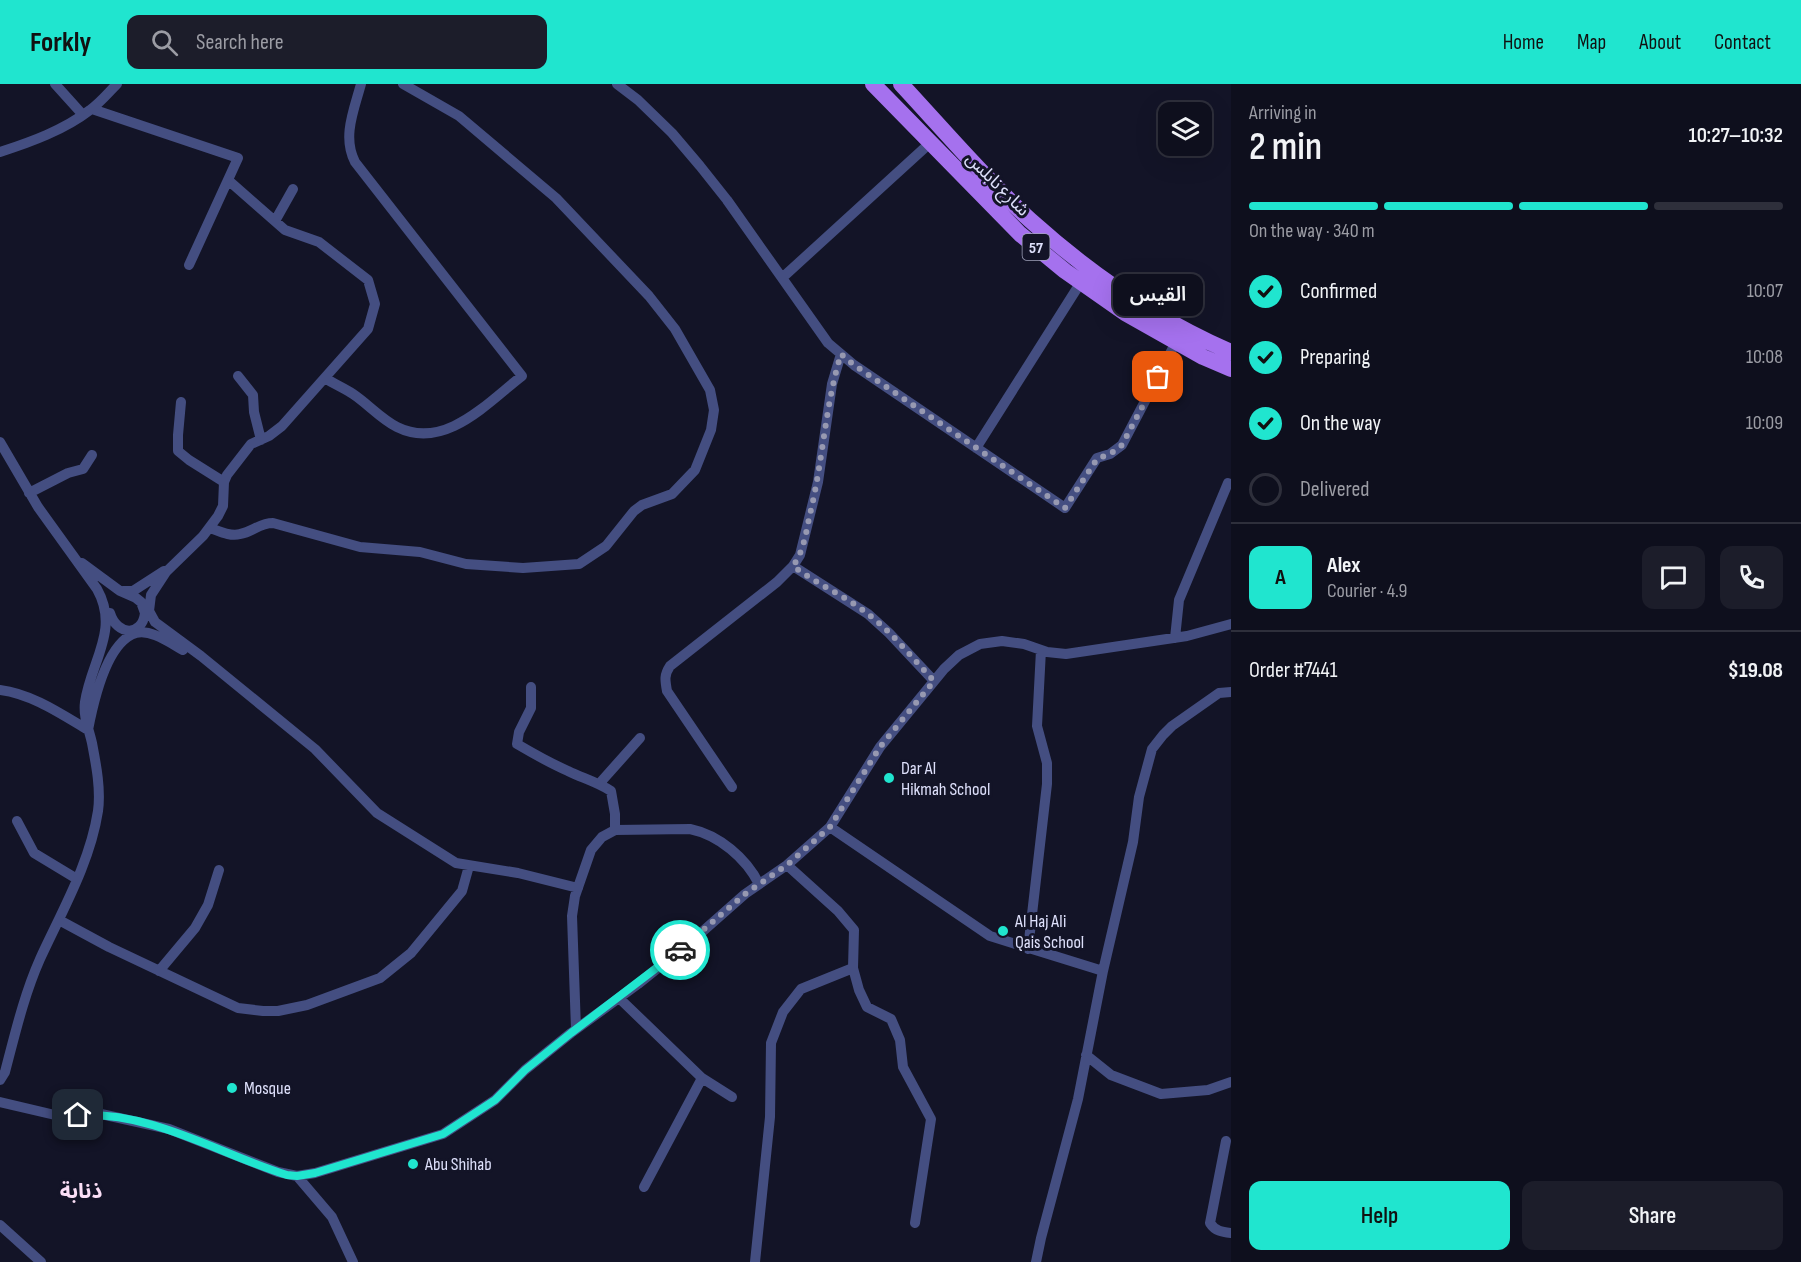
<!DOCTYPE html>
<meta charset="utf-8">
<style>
:root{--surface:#0e0f1d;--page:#1c1d2a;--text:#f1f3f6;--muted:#9b9ca4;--line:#2e2f3b;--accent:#20e5cf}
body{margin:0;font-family:"Sofia Sans Condensed","Noto Sans Arabic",sans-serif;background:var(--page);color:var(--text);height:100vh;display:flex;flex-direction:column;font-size:22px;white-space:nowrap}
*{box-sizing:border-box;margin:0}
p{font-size:20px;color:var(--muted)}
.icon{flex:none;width:33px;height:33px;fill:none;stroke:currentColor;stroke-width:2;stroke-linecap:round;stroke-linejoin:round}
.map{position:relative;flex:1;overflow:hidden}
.drawer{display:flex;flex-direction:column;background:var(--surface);width:570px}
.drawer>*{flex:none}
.tools{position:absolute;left:1158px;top:18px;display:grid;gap:12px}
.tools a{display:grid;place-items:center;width:54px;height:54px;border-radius:12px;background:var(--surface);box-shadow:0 6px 24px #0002,0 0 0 2px var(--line);font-size:30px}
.pin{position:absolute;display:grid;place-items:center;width:51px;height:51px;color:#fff;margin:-26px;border-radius:12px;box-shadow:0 3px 9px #0006}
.courier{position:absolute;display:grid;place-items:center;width:60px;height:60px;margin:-30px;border:4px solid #20e5cf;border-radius:50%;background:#fff;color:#222;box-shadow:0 2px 8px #0007}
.bubble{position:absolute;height:42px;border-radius:12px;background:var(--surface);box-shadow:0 6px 24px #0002,0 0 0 2px var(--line);font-size:20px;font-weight:600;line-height:42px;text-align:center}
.overview em{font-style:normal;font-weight:600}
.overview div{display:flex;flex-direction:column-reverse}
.overview{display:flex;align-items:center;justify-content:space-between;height:102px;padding:0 18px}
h1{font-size:39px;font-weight:600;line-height:45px}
.bar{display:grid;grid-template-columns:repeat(4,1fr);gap:9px 6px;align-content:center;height:72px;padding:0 18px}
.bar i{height:8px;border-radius:4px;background:var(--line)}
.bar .on{background:var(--accent)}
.bar p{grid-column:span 4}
.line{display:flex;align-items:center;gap:15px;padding:0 18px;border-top:2px solid var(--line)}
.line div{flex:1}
.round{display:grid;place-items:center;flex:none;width:63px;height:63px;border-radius:12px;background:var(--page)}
ol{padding:0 18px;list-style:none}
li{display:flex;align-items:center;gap:18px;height:66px}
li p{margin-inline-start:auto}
li .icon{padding:6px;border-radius:50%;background:var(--accent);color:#111;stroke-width:4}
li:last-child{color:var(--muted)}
li i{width:33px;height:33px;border:3px solid var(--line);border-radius:50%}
.action{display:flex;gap:12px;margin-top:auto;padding:12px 18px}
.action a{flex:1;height:69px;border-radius:12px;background:var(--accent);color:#111;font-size:24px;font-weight:600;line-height:69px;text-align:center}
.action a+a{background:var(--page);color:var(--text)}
header{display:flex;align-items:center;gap:36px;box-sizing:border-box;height:84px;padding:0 30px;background:var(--accent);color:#111}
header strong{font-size:28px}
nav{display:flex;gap:33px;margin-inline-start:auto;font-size:21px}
.search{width:420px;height:54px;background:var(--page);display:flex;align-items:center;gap:15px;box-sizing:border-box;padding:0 21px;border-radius:12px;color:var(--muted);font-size:22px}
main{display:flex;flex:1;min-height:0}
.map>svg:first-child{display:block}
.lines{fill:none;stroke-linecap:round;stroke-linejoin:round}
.minor{stroke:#444e81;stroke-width:10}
.primary{stroke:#a571ee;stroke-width:16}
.done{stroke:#9799b1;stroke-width:6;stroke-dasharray:0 10.8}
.route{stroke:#20e5cf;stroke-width:8}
.poi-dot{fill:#20e5cf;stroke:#131427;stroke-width:2}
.labels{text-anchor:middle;stroke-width:6;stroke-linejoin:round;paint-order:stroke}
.shield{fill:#131427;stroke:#a1a3bb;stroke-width:1.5}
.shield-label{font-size:16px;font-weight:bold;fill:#dee0fb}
.street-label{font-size:18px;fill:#dee0fb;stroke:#131427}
.poi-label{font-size:18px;fill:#dee0fb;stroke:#131427;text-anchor:start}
.quarter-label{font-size:21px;font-weight:bold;fill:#fbdff7;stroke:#131427}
</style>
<header>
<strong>Forkly</strong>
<div class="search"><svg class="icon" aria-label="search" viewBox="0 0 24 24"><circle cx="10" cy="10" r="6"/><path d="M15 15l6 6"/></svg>Search here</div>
<nav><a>Home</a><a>Map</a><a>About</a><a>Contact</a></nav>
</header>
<main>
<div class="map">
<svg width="1231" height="1178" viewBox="0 0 1231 1178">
<rect width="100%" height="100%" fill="#131427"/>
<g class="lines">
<!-- minor -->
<path class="minor" d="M55,0L83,31
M617,0L638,16L672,49L700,82L727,116L828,259L854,281L1065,424L1097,374L1110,370L1122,361L1176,258
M92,25L238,74L189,181
M0,68C31,58 64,46 90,26C100,19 108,9 117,0
M228,96L285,146L319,158L368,196L375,220L368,245L282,342L269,352L251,360L227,391L224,398L223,422L218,432L203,452L166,488L151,511L149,527L155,538L201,572L315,665L377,729L456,779L518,789L578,804
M275,137L293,105
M782,194L930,59
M238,292L253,311L254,328L261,356
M325,294C334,300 344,304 353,310C368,320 381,335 397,343C445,367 488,318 522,292L355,78C342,53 354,26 361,0
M181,318L178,351V367L189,376L224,398
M0,358L38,423L97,505C120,546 91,577 85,618C83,633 89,645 92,659C96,680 101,705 98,727C90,779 62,827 40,875C24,911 15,950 5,988L0,996
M976,364L1081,198
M29,409L68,389L83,385L92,371
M210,444C219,447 230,453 240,450C253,448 259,439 273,439L360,463L420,468L466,480L523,484L579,480L606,462L634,427L642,421L672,410L695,386L711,346L714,326L710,306L675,245L649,212L556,114L459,32L403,0
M82,479L120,507L136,514L141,518L145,529C142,553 117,552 110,529
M793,482L868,530L889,549L934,597
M123,507H133L164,487
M1175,554L1179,516L1228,399
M531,603V624L519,648L517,660C534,670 550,679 568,687C582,694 597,698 611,707L615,730V746
M0,606C32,610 61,630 88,646C93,620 106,558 136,549C151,545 170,559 183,566
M599,700L640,654
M732,703L667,607C665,596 664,591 670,582L777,498L793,482L800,471L818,398L832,300L841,270
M17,737L34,769L77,795
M830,743L990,852L1103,887
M787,781L838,827L854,846L853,884L859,906L867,923L891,935L900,956L903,983L931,1035L915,1139
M59,836L109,863L238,924L263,927H278L307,921L380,894L411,869L462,807L469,782
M1028,865L1047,700V679L1037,642L1041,566
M159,887L195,844L208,821L219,786
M619,914L702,994L732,1013
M576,945L572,832L575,812L591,766L602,753L615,746L690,745C719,751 746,774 759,800
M1086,971L1111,991L1161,1010L1208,1006L1231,998
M0,1018L55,1031L101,1030L169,1045L278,1088L297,1092L315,1089L443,1050L495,1016L525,986L571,949L638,900L694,855L745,810L787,781L830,743L880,663L944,585L959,571L980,560L1002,557L1024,560L1047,568L1066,570L1187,552L1231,540
M1226,1057L1210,1139C1215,1147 1222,1148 1231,1149
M297,1092L332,1133L353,1178
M644,1103L702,994
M0,1141L41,1178
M755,1178L770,1033L771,959L783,928L801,905L853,884
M1036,1178L1041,1154L1078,1015L1103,887L1133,758L1139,713L1152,665L1163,651L1172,642L1219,609L1231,608"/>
<!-- primary -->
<path class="primary" d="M873,0L1020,150L1065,187L1125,229L1203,273L1231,285
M901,0C942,44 985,95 1030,136C1090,190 1157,236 1231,268"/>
</g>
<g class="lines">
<!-- done -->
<path class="done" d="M680,866L745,810L787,781L830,743L880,663L934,597C913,575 893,549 868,530C845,512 817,500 793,482C804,467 806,448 810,430C823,377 825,322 841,270L854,281L1065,424L1097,375L1110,370L1122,361L1158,293"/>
<!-- route -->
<path class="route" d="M78,1031C154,1028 217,1069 287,1091L297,1092L315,1089L443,1050L495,1016L525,986L571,949L680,866"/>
</g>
<!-- markers -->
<g class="poi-dot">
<circle cx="889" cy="694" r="6"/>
<circle cx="1003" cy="847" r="6"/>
<circle cx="232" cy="1004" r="6"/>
<circle cx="413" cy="1080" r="6"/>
</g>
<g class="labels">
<!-- shield labels -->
<rect class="shield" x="1022.5" y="150" width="27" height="26" rx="4.5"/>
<g class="shield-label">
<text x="1036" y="169">57</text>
</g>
<!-- street labels -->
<g class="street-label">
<text transform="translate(998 100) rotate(45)" y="6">شارع نابلس</text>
</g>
<!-- poi labels -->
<g class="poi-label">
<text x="901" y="690">Dar Al<tspan x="901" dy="21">Hikmah School</tspan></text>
<text x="1015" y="843">Al Haj Ali<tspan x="1015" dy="21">Qais School</tspan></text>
<text x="244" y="1010">Mosque</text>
<text x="425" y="1086">Abu Shihab</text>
</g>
<!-- quarter labels -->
<g class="quarter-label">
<text x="81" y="1114">ذنابة</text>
</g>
</g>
</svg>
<div class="tools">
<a><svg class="icon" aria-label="layers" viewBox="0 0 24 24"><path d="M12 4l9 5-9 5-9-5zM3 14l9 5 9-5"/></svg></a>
</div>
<div class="pin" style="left:1158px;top:293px;background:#ea580c"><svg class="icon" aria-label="bag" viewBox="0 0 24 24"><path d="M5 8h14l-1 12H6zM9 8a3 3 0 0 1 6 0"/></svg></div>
<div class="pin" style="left:78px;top:1031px;background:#1f2937"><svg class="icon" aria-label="home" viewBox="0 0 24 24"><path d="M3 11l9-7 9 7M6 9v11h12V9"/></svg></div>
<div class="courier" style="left:680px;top:866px"><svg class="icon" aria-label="car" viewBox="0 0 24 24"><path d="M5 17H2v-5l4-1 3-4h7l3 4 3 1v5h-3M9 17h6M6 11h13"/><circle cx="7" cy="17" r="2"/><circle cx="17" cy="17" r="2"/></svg></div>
<div class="bubble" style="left:1113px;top:190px;width:90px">القيس</div>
</div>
<section class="drawer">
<div class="overview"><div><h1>2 min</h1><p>Arriving in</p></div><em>10:27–10:32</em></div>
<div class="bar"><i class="on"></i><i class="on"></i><i class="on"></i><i></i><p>On the way · 340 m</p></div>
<ol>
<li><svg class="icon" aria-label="check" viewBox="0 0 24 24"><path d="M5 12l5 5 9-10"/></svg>Confirmed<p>10:07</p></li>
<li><svg class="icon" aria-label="check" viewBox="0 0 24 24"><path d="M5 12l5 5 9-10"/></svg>Preparing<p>10:08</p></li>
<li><svg class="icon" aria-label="check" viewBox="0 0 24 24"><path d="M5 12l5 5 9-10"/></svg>On the way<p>10:09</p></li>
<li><i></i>Delivered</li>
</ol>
<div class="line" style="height:108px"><b class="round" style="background:var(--accent);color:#111">A</b><div><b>Alex</b><p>Courier · 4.9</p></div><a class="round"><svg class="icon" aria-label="chat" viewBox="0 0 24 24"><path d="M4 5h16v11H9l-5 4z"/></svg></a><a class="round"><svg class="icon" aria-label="phone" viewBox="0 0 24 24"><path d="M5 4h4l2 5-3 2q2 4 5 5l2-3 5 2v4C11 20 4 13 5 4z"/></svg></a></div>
<div class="line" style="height:78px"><div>Order #7441</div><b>$19.08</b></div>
<div class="action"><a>Help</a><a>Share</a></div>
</section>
</main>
